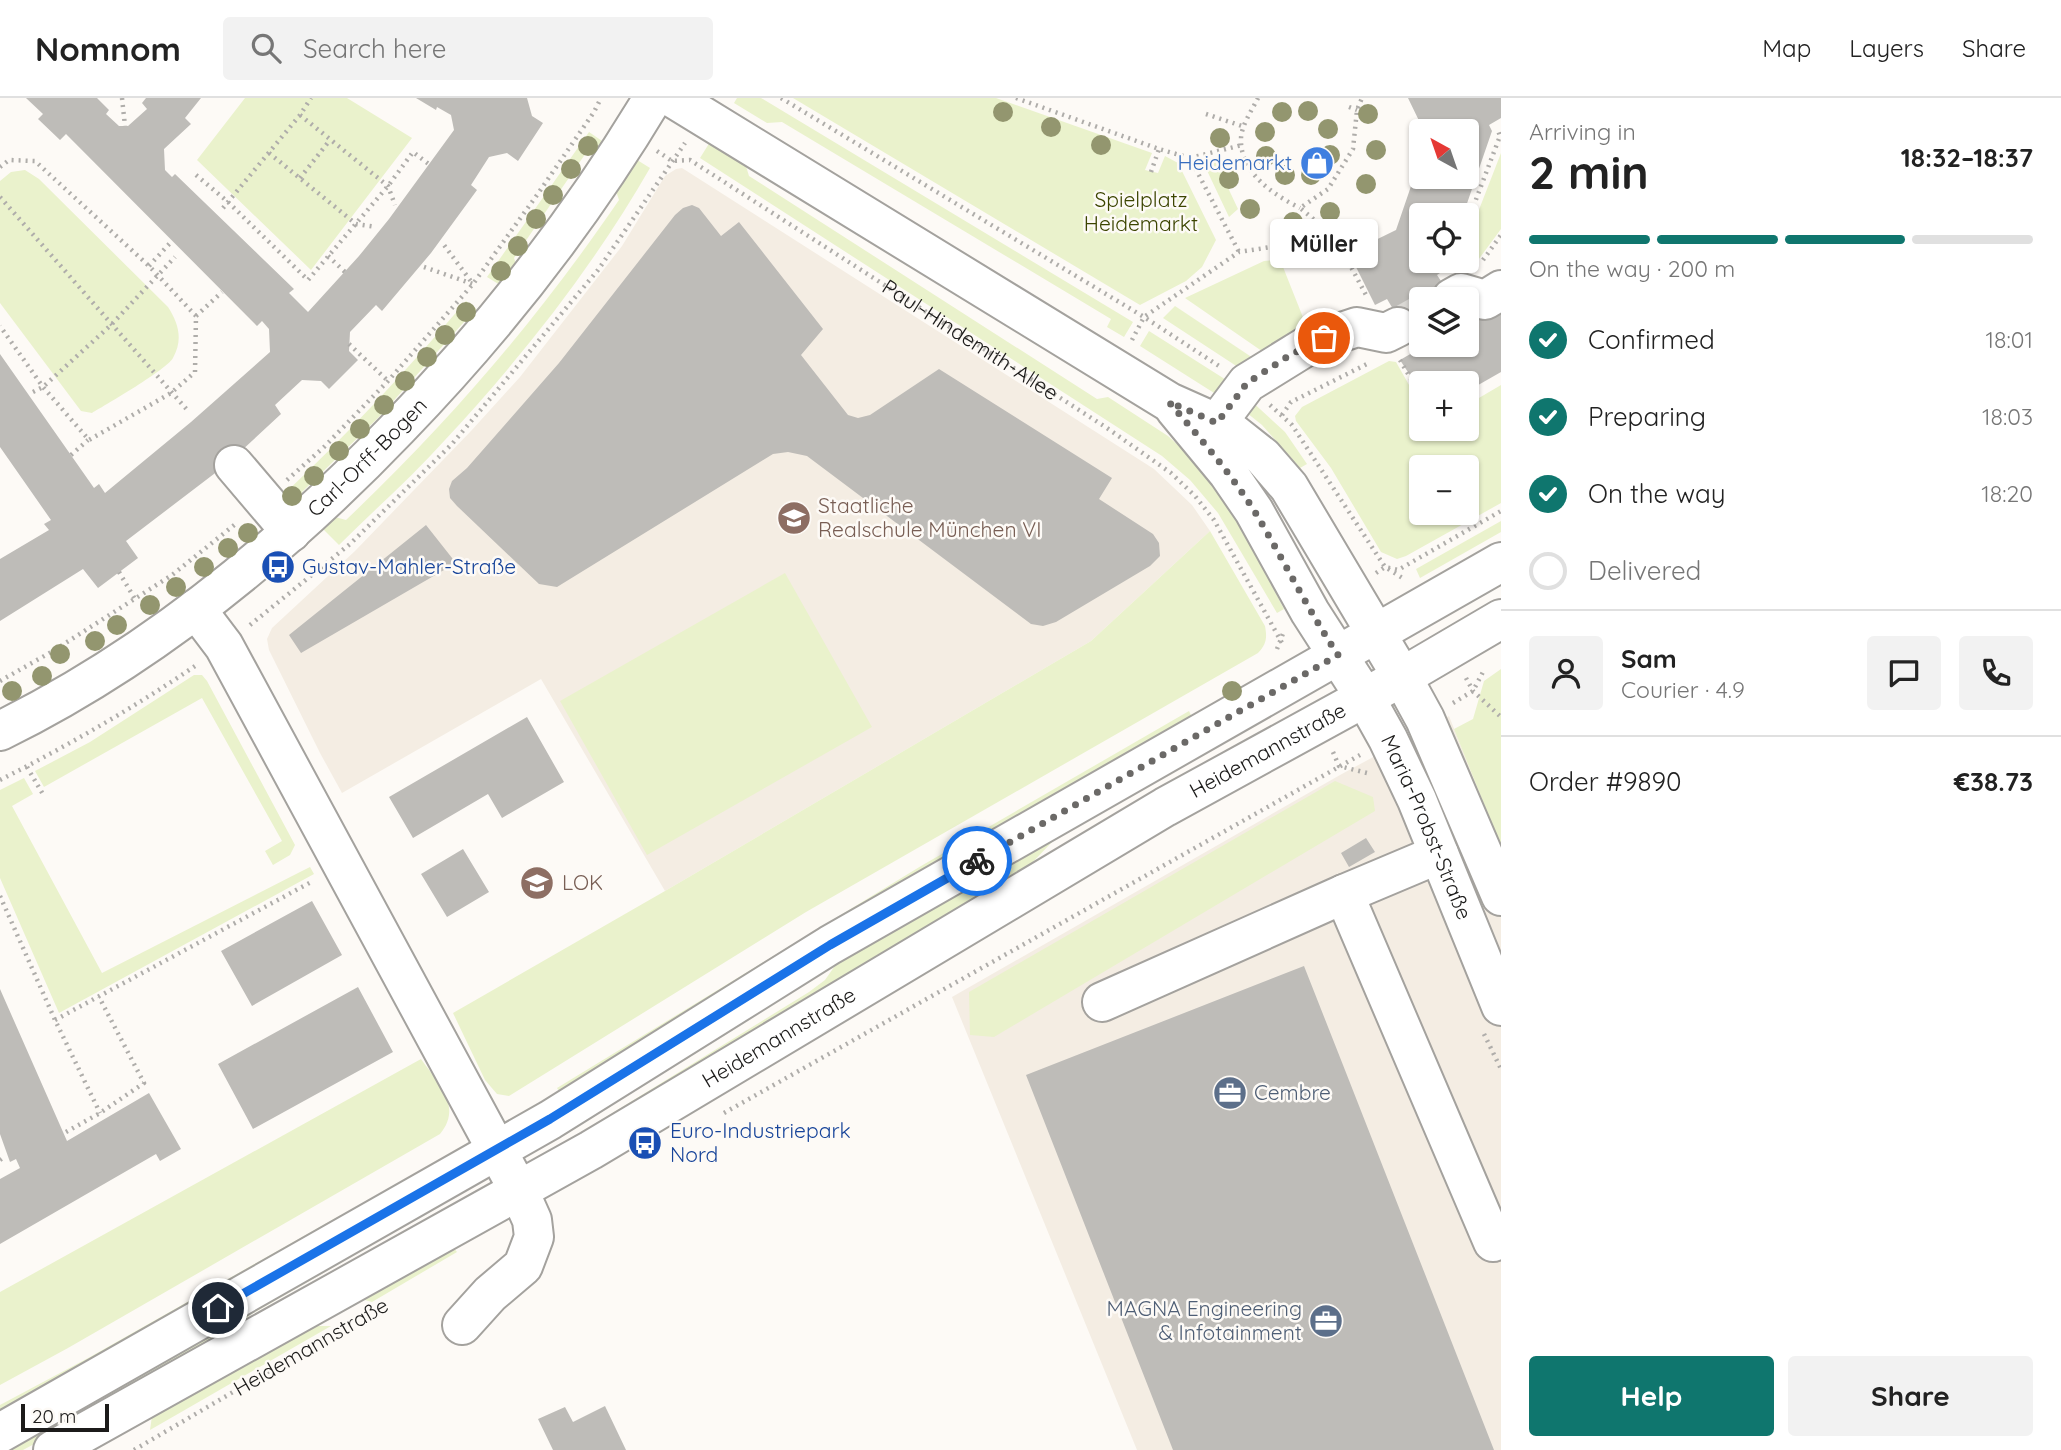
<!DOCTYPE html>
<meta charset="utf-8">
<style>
:root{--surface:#fff;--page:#f2f2f2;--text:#222;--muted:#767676;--line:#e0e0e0;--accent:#0f766e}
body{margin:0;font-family:Quicksand,sans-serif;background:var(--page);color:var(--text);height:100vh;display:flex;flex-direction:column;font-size:26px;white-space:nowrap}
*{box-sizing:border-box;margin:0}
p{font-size:23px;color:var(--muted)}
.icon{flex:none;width:38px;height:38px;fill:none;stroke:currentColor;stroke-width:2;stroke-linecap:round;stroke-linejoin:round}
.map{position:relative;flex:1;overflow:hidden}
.drawer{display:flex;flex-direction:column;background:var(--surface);width:560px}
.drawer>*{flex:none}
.needle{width:46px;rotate:320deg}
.controls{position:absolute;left:1409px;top:21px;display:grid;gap:14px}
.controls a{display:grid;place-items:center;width:70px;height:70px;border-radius:7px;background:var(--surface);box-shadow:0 2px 5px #0004;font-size:35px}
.scale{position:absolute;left:21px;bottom:18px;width:88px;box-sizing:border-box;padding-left:7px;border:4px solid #1c1b1a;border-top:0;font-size:19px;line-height:24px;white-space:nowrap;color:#1c1b1a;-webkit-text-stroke:5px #fdfaf6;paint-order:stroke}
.pin{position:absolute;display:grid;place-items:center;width:60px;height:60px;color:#fff;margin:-30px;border:4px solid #fff;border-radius:50%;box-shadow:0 2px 7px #0007}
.courier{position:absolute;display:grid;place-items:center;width:70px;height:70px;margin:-35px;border:5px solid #1a73e8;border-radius:50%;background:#fff;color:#222;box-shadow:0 2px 9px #0007}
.bubble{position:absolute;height:49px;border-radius:7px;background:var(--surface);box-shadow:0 2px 5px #0004;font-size:23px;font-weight:700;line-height:49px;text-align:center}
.overview em{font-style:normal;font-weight:700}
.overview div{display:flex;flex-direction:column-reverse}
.overview{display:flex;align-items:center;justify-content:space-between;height:119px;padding:0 28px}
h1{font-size:46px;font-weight:700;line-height:52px}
.bar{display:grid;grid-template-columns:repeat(4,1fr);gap:10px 7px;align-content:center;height:84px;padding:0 28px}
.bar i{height:9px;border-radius:5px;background:var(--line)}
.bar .active{background:var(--accent)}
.bar p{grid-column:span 4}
.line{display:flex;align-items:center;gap:18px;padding:0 28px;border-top:2px solid var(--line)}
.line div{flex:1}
.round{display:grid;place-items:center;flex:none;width:74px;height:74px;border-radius:7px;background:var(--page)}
ol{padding:0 28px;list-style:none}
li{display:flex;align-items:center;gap:21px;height:77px}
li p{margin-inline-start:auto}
li .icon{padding:7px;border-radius:50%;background:var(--accent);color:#fff;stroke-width:4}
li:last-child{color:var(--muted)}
li i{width:38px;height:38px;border:4px solid var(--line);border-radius:50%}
.primary-button{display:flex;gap:14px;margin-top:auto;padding:14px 28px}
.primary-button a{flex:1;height:80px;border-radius:7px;background:var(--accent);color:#fff;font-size:28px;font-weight:700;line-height:80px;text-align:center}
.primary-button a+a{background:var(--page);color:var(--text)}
header{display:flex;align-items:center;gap:42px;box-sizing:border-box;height:98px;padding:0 35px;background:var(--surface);border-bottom:2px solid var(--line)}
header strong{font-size:33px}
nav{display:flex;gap:38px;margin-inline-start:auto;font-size:24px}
.search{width:490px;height:63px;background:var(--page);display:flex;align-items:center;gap:18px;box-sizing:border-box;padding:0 24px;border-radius:7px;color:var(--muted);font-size:26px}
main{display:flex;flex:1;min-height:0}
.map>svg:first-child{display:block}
.built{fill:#f4ede3}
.green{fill:#eaf2cc;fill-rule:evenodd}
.building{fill:#bebcb8}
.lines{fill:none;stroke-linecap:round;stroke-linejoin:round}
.minor-tunnel{stroke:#dbd9d5;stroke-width:38;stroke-dasharray:38 19;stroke-linecap:butt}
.minor-casing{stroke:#a4a29e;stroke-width:42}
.major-casing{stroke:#a4a29e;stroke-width:42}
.path{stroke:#afadaa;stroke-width:4.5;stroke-dasharray:2 5;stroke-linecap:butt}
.minor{stroke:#fff;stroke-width:38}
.major{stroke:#fff;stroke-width:38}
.tree{fill:#93966f}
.done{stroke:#6b6967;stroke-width:7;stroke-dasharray:0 12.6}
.route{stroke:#1a73e8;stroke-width:9}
.labels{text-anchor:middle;stroke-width:5;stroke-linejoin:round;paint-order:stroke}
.shop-label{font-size:21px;fill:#366cbe;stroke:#fdfaf6;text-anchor:end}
.park-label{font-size:21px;fill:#3c4500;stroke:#fdfaf6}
.street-label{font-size:21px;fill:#1c1b1a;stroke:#fdfaf6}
.education-label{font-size:21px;fill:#785e54;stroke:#fdfaf6;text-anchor:start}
.transit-label{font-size:21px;fill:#164399;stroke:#fdfaf6;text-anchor:start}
.service-label{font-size:21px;fill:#4e5e75;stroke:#fdfaf6;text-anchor:start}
</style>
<header>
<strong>Nomnom</strong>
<div class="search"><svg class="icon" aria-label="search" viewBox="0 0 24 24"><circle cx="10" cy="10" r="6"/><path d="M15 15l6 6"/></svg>Search here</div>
<nav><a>Map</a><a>Layers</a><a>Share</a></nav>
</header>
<main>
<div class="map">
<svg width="1501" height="1352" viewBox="0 0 1501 1352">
<rect width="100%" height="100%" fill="#fdfaf6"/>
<!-- built -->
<path class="built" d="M682,70L1154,371L1192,407L1210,433L1091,543L665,793L541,581L342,695L320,655L269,552L267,541L272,530L355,453L471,333L520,279L622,148L665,78L676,71Z
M1449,618L1501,749V1352H1137L952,899L1340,677Z"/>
<!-- green -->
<path class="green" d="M245,0H347L412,40L311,172L197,62Z
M737,0H761L1133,224L1124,239L1107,229L1111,221L782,24L767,25L734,5Z
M793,0H996L1152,55L1145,72L1158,75L1165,58L1178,65L1216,142L1202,169L1186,183L1140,207Z
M589,34L605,45L599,53L588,52L514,160L517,169L500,187L487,179Z
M710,44L745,65L749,78L1097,301L1108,299L1168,338L1191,359L1230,408L1284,511L1277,515L1218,415L1190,382L1162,358L700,60Z
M1501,55V131L1470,173L1464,170L1462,163H1466L1468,140Z
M634,60L650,70C593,169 523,258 445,342C412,379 374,412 339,447L323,431L335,419L346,422C451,322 537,222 619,102L615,90Z
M1214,60L1238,111L1229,119L1202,62Z
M25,72L39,81L168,209C179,226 183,242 173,260C166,272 107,306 92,315L81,313L0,205V83L11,74Z
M1276,162L1283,169L1310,237L1269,258L1185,200L1264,163Z
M466,203L476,211L480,220L464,224L379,319L302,394L297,410L280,400C347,337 406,273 466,203Z
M1175,208L1259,264L1247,275L1163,220Z
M1149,233L1231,285L1222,300L1140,248Z
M1389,263L1396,264L1421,308V331H1466L1467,307L1501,287V405L1406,458L1397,461L1381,454L1331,370L1296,323L1295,318L1302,309ZM1421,369H1466V415H1421Z
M1249,301L1285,334L1307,366L1300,370L1262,327L1242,311Z
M1501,423V434L1420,480L1416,471Z
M1210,433L1265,528C1267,539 1267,546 1258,555L806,814L509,998L497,996L485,982L453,915L665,793L1091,543Z
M785,475L872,629L647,757L560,603Z
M1501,571V749L1454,631L1473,621L1484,583Z
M194,577H202L207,583L295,747L290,757L273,767L265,753L282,743L202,600L44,689L35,673L90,644Z
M1283,604L1286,610L1066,735L1053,743L1028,769L585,1041L580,1035L809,894L825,882L839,862Z
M1189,613L1194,623L562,998L557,990L921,768Z
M24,680L33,696L12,708L102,875L300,774L310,769L314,776L59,915L0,780V692Z
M1335,683L1373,699L1375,713L994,939L970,937L969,894Z
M421,961C438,985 463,1008 440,1036L68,1250L0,1287V1194Z
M434,1102L438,1109L250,1217L237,1228L49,1338L23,1352H2Z
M341,1117L344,1122L0,1319V1307L90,1259Z
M453,1149L457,1154L372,1204L361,1201Z
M313,1228H331L150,1332L152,1318Z"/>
<!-- building -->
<path class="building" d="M26,0H97L109,12L106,16L119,28H128L147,11L142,5L146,0H201L185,20L191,26L164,51L165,72L172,79L175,76L294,191L289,195L308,214L359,158L389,121L454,32L451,17L437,9L436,12L416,0H527L532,18L543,25L518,63L507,55L489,59L471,87L477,92L431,155L382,213L376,207L350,234L349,253L358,262L329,291L321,283L302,282L275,307L281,316L227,366L126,443L138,460L98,490L83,471L0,523V461L49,432L44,426L51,422L0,349V256L94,390L99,386L105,395L191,324L270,254L269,231L262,223L257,228L66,36L60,42L38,21L43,16Z
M1408,0H1501V20L1489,27L1492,33L1463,117H1421V163H1447L1443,173L1437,177L1453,201H1421V247H1466V224L1487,211L1501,209V274L1466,294V285H1421V294L1400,262L1419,251L1414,241L1407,245L1389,213L1393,211L1387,201L1375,207L1349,155L1396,132L1421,59V79H1466V33H1424Z
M692,107L699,110L721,138L739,124L823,231L801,257L848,317L858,320L870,317L939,271L1112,380L1099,401L1153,436L1159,445L1160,458L1150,468L1056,524L1043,528L1031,526L807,358L788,354L773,356L557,489L539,486L457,408L450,400L449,391L452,383L467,370L559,265L675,117L683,110Z
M426,427L456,465L301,555L289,537Z
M527,619L564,684L502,720L488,696L413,740L389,699Z
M1366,740L1375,754L1349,769L1341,755Z
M463,751L489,794L447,819L421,776Z
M312,803L342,857L252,908L221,853Z
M1304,868L1343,967L1494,1352H1173L1026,977Z
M358,889L393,954L253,1031L218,966Z
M0,891L67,1043L149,995L181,1051L160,1063L156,1056L0,1146V1081L20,1070L16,1061L10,1064L0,1036Z
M605,1308L626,1352H553L538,1321L565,1309L573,1324Z"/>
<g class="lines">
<!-- minor-tunnel -->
<path class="minor-tunnel" d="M1398,229L1421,216"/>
<!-- minor casing -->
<g class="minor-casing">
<g id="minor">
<path d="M673,0L1169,304L1225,329L1263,359L1289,389L1402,579L1425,621L1501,798"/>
<path d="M1452,200L1461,195L1485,202L1501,192"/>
<path id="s2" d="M1175,311L1228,375L1254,413L1310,514L1364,598L1388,641L1417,702L1501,908"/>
<path d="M1217,325L1247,285L1315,243L1357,229L1386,235L1398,229"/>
<path d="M234,367L291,434"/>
<path d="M196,511L224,548L519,1093L532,1122L534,1139L523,1168L490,1196L462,1227"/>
<path id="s3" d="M0,633C150,559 282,451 398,330C497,228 580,122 653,0"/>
<path d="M1439,756L1344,796L1493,1144L1501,1140"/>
<path d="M1102,904L1344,796"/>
</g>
</g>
<!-- major casing -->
<g class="major-casing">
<g id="major">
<path d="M0,1335L550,1022L830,847L1501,464"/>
<path id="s4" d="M53,1352L591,1052L1165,709L1402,579L1501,521"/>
</g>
</g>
<!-- path -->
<g class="path">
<path d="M122,0L125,28"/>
<path d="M781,0L1144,219L1219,268"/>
<path d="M1016,0L1159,51L1190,60L1239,154"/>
<path d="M1258,0C1252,12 1241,28 1241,41C1240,75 1274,97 1300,110"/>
<path d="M1349,9L1357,12"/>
<path d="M1206,16L1245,29"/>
<path d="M300,17L388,88L395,107"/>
<path id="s1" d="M657,53L672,63L690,62L1107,330L1171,375L1195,398L1214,422L1282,545"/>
<path d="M269,55L356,126L376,129"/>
<path d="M1190,60L1242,47"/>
<path d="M0,69L9,62L35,63L149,168L196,218L195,274L171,295L89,342L43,289L0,228"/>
<path d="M1151,74L1159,51"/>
<path d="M196,77L228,104L308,182L388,88L413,54L430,67"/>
<path d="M300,80L330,42"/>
<path d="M0,99L189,314"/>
<path d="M223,110L300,17L311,0"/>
<path d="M1466,128L1500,38L1497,30"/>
<path d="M1335,139L1366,197"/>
<path d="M328,158L345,174"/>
<path d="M1483,162L1501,137"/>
<path d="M149,168L171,144"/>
<path d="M424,169L473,186L444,147"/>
<path d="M196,218L222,194"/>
<path d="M1132,242L1144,219L1239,154L1335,139L1300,110L1328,91L1353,51L1357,12L1362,0"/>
<path d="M349,246L388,283"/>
<path d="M1400,262L1421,298"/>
<path d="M33,294L43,289L111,227L175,159"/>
<path d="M1270,307L1292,327L1385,469L1404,481"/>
<path d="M1282,317L1291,304L1367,266"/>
<path d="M71,357L88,342"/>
<path d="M287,382L324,349L388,283L473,186L537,97L594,14L601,0"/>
<path d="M119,474L135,501"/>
<path d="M1376,475L1385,469L1398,472L1501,413"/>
<path d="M250,527L350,446L452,346L598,172L685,45"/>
<path d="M1277,551L1284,533"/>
<path d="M1466,580L1473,593L1501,619"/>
<path d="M0,583L53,553L172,477L238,424"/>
<path d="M1453,605L1473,593L1484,572"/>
<path d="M1333,654L1339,668L1367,675"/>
<path d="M27,669L44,698"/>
<path d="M0,682C69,647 135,609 198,566"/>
<path d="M0,798L55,922L100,1015"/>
<path d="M55,922L313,783"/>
<path d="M1484,936L1501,971"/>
<path d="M724,1015L1360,657"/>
<path d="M66,1034L100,1015L144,985L99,899"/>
<path d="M0,1062L4,1059"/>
<path d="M134,1352L269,1273"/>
</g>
<!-- minor -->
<use href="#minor" class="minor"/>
<!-- major -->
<use href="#major" class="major"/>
</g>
<!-- trees -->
<g class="tree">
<circle cx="1308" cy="13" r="10"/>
<circle cx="1003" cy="14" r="10"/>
<circle cx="1282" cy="14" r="10"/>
<circle cx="1368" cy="16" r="10"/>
<circle cx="1051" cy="29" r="10"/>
<circle cx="1328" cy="31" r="10"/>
<circle cx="1265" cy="34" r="10"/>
<circle cx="1220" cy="40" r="10"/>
<circle cx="1101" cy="47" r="10"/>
<circle cx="588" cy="48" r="10"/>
<circle cx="1376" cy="52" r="10"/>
<circle cx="1330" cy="57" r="10"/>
<circle cx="1266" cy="58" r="10"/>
<circle cx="571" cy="71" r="10"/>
<circle cx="1285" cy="77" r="10"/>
<circle cx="1311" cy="77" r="10"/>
<circle cx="1229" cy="81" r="10"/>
<circle cx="1366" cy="86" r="10"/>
<circle cx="553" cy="97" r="10"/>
<circle cx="1250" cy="111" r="10"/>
<circle cx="1330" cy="114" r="10"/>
<circle cx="536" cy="121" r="10"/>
<circle cx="1293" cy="124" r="10"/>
<circle cx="518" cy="148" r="10"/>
<circle cx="501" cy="173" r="10"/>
<circle cx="466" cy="214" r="10"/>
<circle cx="445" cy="237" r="10"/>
<circle cx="427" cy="259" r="10"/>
<circle cx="405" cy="283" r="10"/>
<circle cx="384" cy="307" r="10"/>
<circle cx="360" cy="331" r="10"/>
<circle cx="339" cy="353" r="10"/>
<circle cx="314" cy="378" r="10"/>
<circle cx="292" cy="398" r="10"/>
<circle cx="248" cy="435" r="10"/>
<circle cx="228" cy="450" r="10"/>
<circle cx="204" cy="469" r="10"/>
<circle cx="176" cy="489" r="10"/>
<circle cx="150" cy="507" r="10"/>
<circle cx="117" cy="527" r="10"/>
<circle cx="95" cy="543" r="10"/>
<circle cx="60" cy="556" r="10"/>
<circle cx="42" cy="578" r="10"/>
<circle cx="12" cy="593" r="10"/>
<circle cx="1232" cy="593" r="10"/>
</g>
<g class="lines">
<!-- done -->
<path class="done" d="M977,763L1338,557C1307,510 1283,461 1255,414C1230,374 1199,339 1169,304L1217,325L1247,285L1290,257L1324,240"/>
<!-- route -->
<path class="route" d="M218,1210L550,1021L830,847L977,763"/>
</g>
<!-- icons -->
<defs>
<g id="shop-disc" transform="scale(1.75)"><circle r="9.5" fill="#3f7fe0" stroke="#fdfaf6"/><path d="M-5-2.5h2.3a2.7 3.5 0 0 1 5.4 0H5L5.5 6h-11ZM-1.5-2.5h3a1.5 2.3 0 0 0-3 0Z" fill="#fff"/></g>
<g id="school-disc" transform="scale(1.75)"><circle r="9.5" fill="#8d6e63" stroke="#fdfaf6"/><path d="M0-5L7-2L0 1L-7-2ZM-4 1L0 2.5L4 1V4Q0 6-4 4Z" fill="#fff"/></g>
<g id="bus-disc" transform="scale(1.75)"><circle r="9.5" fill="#1a4fb4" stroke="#fdfaf6"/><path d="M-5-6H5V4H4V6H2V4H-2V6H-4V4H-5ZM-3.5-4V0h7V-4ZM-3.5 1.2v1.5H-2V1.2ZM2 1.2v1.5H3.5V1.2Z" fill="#fff"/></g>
<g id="office-disc" transform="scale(1.75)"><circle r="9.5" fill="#5c6f8a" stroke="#fdfaf6"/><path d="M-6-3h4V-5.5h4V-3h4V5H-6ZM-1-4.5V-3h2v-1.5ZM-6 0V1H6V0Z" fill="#fff"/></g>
</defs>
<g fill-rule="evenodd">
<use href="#shop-disc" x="1317" y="65"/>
<use href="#school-disc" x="794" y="420"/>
<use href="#bus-disc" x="278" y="469"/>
<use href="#school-disc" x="537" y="785"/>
<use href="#office-disc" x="1230" y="995"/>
<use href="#bus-disc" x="645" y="1045"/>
<use href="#office-disc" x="1326" y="1223"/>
</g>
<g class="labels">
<!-- shop labels -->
<g class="shop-label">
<text x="1292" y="72">Heidemarkt</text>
</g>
<!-- park labels -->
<g class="park-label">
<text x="1141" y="109">Spielplatz<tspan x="1141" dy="24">Heidemarkt</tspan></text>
</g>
<!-- street labels -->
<g class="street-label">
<text dy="7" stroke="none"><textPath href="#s1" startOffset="369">Paul-Hindemith-Allee</textPath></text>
<text dy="7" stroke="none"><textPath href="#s3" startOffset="460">Carl-Orff-Bogen</textPath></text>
<text dy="7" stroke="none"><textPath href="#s4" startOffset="1402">Heidemannstraße</textPath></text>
<text dy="7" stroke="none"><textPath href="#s2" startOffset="490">Maria-Probst-Straße</textPath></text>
<text dy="7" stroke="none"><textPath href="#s4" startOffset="835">Heidemannstraße</textPath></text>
<text transform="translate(311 1249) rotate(-30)" y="7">Heidemannstraße</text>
</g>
<!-- education labels -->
<g class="education-label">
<text x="818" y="415">Staatliche<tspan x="818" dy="24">Realschule München VI</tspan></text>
<text x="562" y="792">LOK</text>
</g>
<!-- transit labels -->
<g class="transit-label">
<text x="302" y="476">Gustav-Mahler-Straße</text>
<text x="670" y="1040">Euro-Industriepark<tspan x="670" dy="24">Nord</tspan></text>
</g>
<!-- service labels -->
<g class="service-label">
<text x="1254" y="1002">Cembre</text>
<text x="1302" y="1218" text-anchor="end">MAGNA Engineering<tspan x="1302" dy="24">&amp; Infotainment</tspan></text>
</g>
</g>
</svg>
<div class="controls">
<a><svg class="needle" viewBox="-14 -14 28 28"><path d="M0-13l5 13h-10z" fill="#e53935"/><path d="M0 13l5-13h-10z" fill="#767676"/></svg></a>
<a><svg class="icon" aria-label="locate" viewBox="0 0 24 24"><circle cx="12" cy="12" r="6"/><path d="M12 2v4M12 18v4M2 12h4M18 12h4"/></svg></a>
<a><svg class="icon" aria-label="layers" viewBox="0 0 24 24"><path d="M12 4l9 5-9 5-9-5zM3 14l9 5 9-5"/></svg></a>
<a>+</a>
<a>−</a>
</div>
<div class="scale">20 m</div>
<div class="pin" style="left:1324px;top:240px;background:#ea580c"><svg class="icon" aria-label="bag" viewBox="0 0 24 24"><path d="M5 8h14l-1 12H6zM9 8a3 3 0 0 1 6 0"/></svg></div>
<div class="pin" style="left:218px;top:1210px;background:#1f2937"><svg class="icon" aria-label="home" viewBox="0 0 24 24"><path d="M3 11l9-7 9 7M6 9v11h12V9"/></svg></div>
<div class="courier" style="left:977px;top:763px"><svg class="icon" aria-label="bike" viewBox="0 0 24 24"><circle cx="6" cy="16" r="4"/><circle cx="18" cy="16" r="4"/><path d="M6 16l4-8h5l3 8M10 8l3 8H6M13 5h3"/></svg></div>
<div class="bubble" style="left:1270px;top:121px;width:108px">Müller</div>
</div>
<section class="drawer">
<div class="overview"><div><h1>2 min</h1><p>Arriving in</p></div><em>18:32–18:37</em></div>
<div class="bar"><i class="active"></i><i class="active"></i><i class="active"></i><i></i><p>On the way · 200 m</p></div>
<ol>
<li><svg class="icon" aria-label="check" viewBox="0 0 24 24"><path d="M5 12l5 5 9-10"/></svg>Confirmed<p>18:01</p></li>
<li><svg class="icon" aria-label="check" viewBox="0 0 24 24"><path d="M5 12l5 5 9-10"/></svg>Preparing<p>18:03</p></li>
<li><svg class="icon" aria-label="check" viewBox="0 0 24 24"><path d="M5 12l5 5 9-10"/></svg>On the way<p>18:20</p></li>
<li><i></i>Delivered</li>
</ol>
<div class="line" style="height:126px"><a class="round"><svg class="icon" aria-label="person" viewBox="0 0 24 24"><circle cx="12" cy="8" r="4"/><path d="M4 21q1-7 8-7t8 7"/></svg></a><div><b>Sam</b><p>Courier · 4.9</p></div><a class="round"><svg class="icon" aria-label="chat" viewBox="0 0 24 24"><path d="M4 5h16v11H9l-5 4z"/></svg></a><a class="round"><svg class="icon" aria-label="phone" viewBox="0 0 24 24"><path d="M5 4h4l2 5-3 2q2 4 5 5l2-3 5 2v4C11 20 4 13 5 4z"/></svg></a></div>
<div class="line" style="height:91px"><div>Order #9890</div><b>€38.73</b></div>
<div class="primary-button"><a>Help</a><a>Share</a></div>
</section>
</main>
